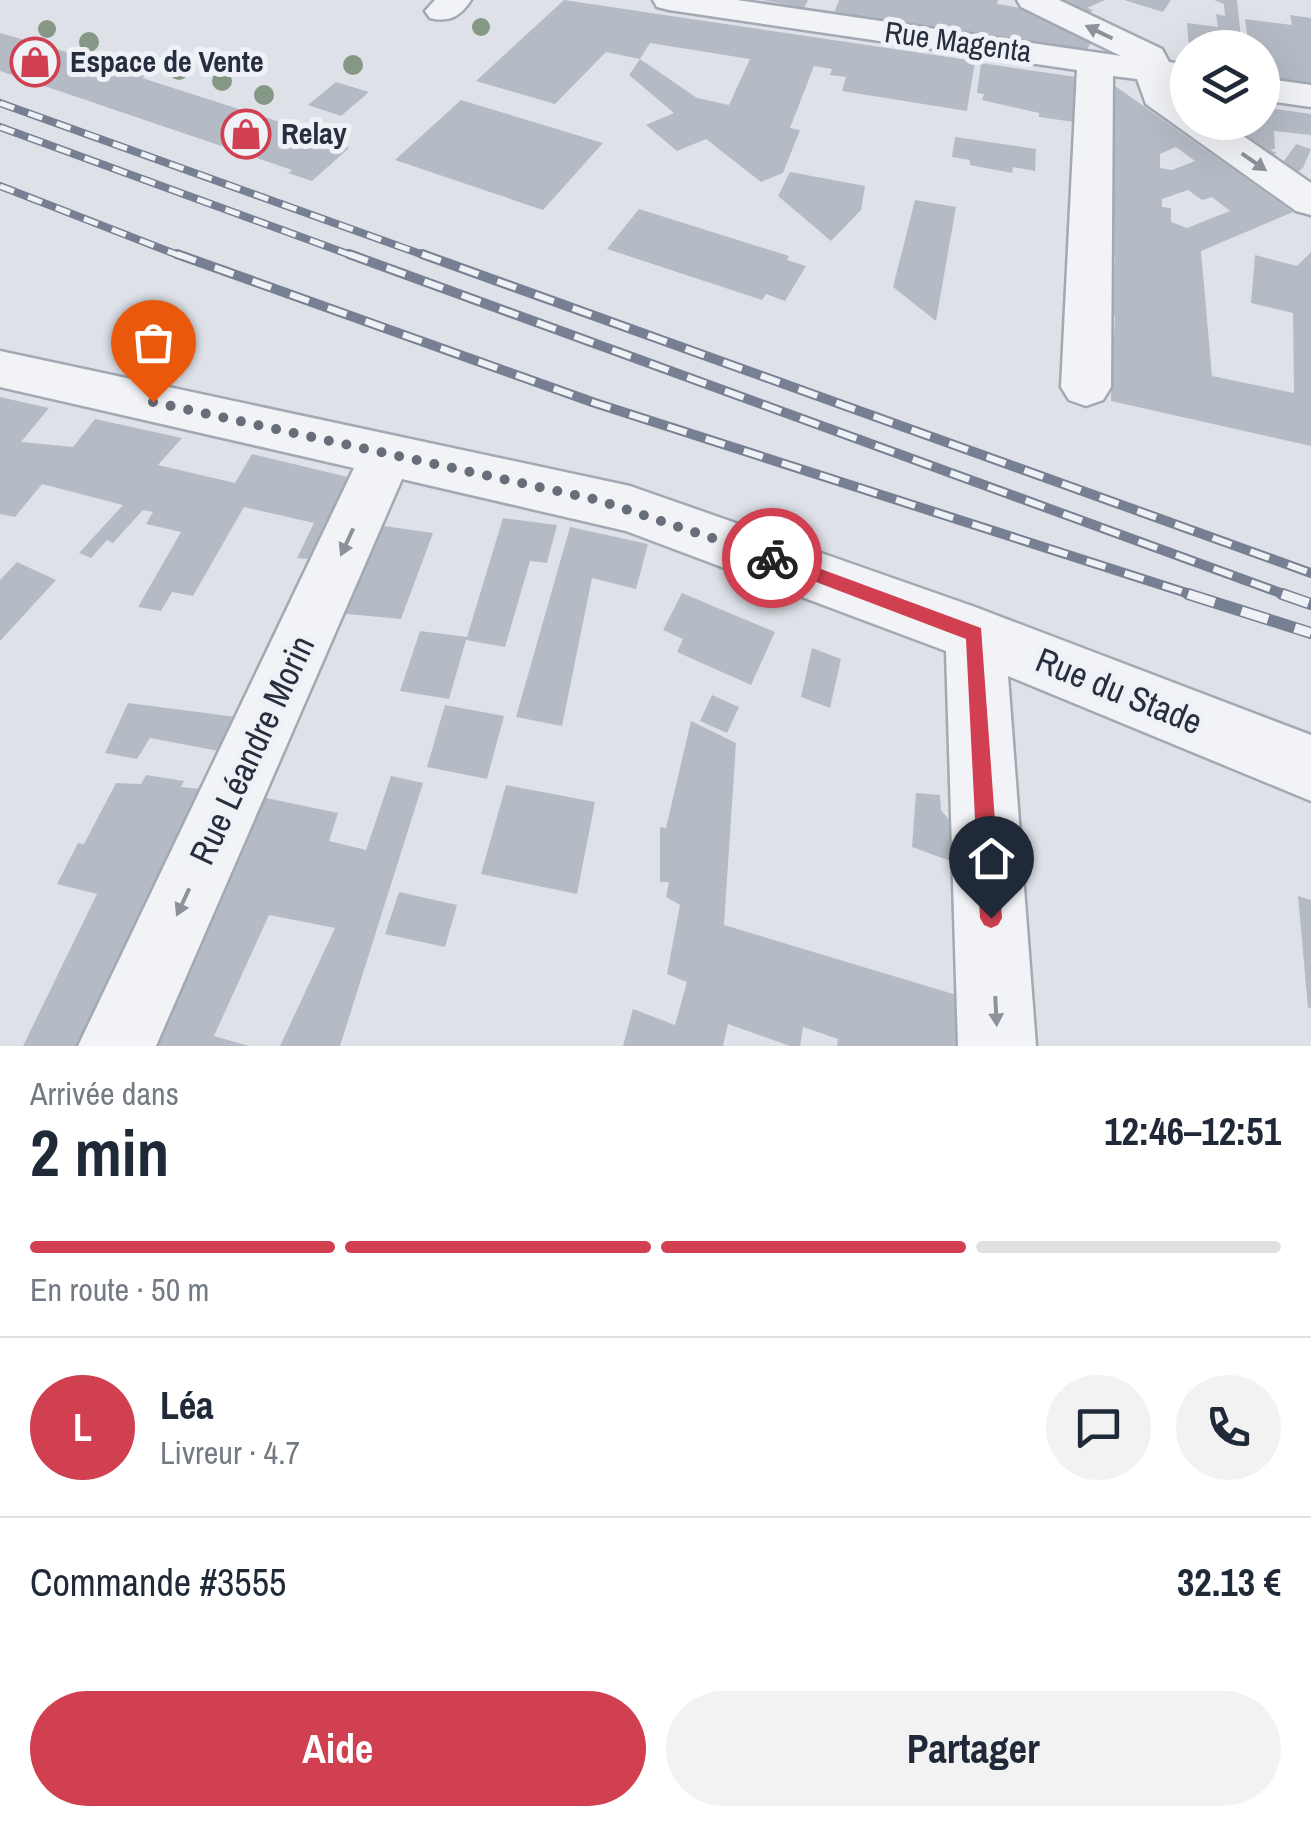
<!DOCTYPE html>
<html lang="fr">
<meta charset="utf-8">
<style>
:root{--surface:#fff;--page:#f2f2f3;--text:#1f2937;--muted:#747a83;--line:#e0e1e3;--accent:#d04051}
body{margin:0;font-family:"Archivo Narrow",sans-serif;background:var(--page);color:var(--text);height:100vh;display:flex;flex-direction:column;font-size:38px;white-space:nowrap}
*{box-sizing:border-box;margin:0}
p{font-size:32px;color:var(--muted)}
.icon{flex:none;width:55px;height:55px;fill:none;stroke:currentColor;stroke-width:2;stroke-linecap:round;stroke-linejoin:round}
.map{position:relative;height:1046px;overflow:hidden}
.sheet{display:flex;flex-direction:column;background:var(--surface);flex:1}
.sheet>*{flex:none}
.buttons{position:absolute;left:1170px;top:30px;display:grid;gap:20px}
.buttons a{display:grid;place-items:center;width:110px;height:110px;border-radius:50%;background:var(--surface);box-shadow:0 10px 40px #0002;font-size:50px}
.pin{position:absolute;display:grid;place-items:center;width:85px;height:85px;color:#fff;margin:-102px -42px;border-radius:50% 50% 50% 0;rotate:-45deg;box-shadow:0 0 10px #0007}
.pin .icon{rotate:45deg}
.courier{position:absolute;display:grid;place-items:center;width:100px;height:100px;margin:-50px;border:8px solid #d04051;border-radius:50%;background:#fff;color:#222;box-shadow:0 2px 12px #0007}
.overview em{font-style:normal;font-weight:800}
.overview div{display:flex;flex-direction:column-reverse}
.overview{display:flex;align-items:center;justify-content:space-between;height:170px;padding:0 30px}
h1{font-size:65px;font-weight:800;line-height:75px}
.bar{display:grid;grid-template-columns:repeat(4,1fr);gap:15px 10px;align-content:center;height:120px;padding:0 30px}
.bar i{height:12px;border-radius:8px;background:var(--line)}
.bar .current{background:var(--accent)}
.bar p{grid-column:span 4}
.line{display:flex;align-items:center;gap:25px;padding:0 30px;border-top:2px solid var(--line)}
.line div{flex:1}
.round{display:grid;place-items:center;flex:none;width:105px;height:105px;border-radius:52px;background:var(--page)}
.action{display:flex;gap:20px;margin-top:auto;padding:20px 30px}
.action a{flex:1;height:115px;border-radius:60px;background:var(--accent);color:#fff;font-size:40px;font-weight:800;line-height:115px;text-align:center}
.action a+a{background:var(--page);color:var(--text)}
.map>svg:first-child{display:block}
.building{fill:#b5bbc5;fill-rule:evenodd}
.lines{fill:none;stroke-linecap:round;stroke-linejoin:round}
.minor-casing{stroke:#a3a9b2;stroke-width:5}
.minor{fill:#f1f3f6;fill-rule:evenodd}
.rail-far2-casing{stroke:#778092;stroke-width:8}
.rail-far1-casing{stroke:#778092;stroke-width:10}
.rail-casing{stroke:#778092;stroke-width:12}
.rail-far2{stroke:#eef1f6;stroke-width:5;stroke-dasharray:15;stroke-linecap:butt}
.rail-far1{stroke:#eef1f6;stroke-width:6;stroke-dasharray:20;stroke-linecap:butt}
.rail{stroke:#eef1f6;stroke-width:9;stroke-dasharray:28;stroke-linecap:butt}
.tree{fill:#849885}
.oneway{fill:#8c919a}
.route{fill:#d04051}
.done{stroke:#676e7a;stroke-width:10;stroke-dasharray:0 18}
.labels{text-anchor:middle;stroke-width:10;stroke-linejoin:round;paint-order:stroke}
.far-street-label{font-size:30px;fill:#272f3f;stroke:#eef1f6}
.far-poi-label{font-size:30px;font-weight:bold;fill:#272f3f;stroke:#eef1f6;text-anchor:start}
.street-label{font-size:35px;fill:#272f3f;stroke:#eef1f6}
</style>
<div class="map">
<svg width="1311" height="1046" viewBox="0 0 1311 1046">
<rect width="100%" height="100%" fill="#dee2e8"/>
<!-- building -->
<path class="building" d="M564,0L975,61L967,111L842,91L846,77L830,75L832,69L814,66L790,128L800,130L783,173L761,182L706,139L677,151L646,125L674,113L629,75L640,59L697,98L729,105L750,59L650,43L640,59L606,52L555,104L476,81Z
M763,0H808L804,8Z
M839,0H998L997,4L1032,10L1093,39L1086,51L834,13Z
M1061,0H1105L1087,8L1093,10L1089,13Z
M1124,0H1171L1163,12Z
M1214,0H1237L1242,48H1189L1187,23L1218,27L1216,14L1225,16L1224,4Z
M1290,15L1311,18V84L1273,79L1262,48H1249L1245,19L1292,25Z
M0,33L147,75L142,78L330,138L326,140L349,148L312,181L288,173L292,170L0,71Z
M981,63L1083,78L1081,123L1039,117V113L982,100L984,94L977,93Z
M336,82L369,92L341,116L308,105Z
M1111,83L1293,212L1201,251L1212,376L1294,393L1293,313L1251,303L1255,255L1297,266L1311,252V446L1111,401V334L1114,335L1115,316L1111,315L1115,258H1110ZM1176,147L1195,161L1172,170L1160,168V154ZM1188,190L1202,200L1212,197L1230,211L1187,228L1171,222V208L1162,207V199Z
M461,100L603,143L543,210L395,160Z
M1262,107L1311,114V135L1274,131L1275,149L1270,150L1277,153L1268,157L1220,122H1262Z
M955,137L1036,149L1035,171L1013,167L1012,173L970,165V160L952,157Z
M1296,144L1311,149L1303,168L1294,174L1281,165Z
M790,172L865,186L861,210L831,241L778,196Z
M915,200L956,207L936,321L893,287Z
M639,209L789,256L787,260L806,266L785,301L766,294L762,300L607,249Z
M0,397L49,408L21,442L73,447L95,419L182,438L158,465L235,483L252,454L356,479L318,560L297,558L314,523L244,507L193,596L172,592L161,611L138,607L181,532L146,524L153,512L143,510L113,543L107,540L91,558L79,553L123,505L42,484L15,517L0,514Z
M503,518L557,525L547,563L530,561L505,647L466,640L449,699L400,691L420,631L467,637Z
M370,524L433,533L401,619L337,613Z
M570,527L648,544L636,589L592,578L562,726L516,717Z
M17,562L56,580L0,641V580Z
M682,593L775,632L751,685L677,652L683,639L663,630Z
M812,648L841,659L830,708L801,697Z
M712,695L739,707L727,733L700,721Z
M128,703L244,718L229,753L150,738L137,759L105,753Z
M445,705L504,716L487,779L427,767Z
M691,721L736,743L724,925L960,996L961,1046H837L838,1039L803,1027L800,1046H790L728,1024L723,1046H623L633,1009L675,1025L687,982L667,974L680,905L666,897L669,882H660V827L666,828Z
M146,775L184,781L181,787L213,790L94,1046H23L97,894L57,884L78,843L84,844L116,783L141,784Z
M391,776L423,783L340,1046H280L335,928L269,915L214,1036L249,1046H142L252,795L338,813L329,841L366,850Z
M506,785L595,802L577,894L481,874Z
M916,793L940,795L941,810L956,828V863L912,847Z
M399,892L457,905L445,947L385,934Z
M1298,896L1311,900V1008H1308Z"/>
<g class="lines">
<!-- minor casing -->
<g class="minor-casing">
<path id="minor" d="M435,0H471C461,16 449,23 430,18L425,11Z
M653,0H737L1121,56L1021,7L1017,0H1059L1162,49L1169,62L1188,65V87L1175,85L1176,91L1188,99V122H1223L1311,183V215L1296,211L1146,104L1137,79L1113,76L1111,387L1103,400L1086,406L1069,400L1061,387L1077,70L669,10L657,7Z
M1262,78L1311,85V107L1262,100Z
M0,351L630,486L975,607L1311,735V801L1008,676L1036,1046H958L946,651L626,531L402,479L156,1046H78L354,468L0,387Z"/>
</g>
<!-- minor -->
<use href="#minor" class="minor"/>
<!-- rail-far2 casing -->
<g class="rail-far2-casing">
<path id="rail-far2" d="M0,103L429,257
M0,127L356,257
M0,186L183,257"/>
</g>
<!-- rail-far1 casing -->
<g class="rail-far1-casing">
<path id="rail-far1" d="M177,254L595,403L1196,596
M349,254L1289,596
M422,254L1311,573"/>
</g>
<!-- rail casing -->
<g class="rail-casing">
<path id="rail" d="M1188,594L1311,633
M1282,594L1311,604"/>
</g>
<!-- rail-far2 -->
<use href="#rail-far2" class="rail-far2"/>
<!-- rail-far1 -->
<use href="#rail-far1" class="rail-far1"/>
<!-- rail -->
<use href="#rail" class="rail"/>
</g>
<!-- trees -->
<g class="tree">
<circle cx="481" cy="27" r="9"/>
<circle cx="47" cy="29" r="9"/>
<circle cx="89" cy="42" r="10"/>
<circle cx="353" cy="65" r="10"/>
<circle cx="179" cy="70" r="10"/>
<circle cx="222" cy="81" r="10"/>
<circle cx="264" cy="95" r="10"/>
</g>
<!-- one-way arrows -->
<defs><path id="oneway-solid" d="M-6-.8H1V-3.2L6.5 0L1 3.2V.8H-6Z" transform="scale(2.5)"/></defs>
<g class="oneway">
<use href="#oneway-solid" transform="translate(1099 32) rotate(-154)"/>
<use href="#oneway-solid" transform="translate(1254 162) rotate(35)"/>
<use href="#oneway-solid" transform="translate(347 542) rotate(115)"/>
<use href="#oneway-solid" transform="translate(183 902) rotate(115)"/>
<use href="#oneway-solid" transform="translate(996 1011) rotate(87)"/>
</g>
<!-- route -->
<path class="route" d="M772,551L981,628L1002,918L998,925L991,928L984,925L980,918L966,639L766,563L764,558Z"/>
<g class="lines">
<!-- done -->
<path class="done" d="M153,402L598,500L772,558"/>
</g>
<!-- icons -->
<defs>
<g id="shop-ring" transform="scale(2.5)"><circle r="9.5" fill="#eef1f6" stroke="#d04051" stroke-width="1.5"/><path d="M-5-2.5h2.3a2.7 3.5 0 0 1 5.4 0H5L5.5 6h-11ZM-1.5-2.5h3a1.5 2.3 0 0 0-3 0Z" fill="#d04051"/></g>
</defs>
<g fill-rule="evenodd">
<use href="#shop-ring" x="35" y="62"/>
<use href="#shop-ring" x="246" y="134"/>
</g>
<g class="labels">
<!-- far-street labels -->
<g class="far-street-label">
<text transform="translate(958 42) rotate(8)" y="10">Rue Magenta</text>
</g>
<!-- far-poi labels -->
<g class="far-poi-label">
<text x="70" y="72">Espace de Vente</text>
<text x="281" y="144">Relay</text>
</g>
<!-- street labels -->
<g class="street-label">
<text transform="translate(1119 691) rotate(22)" y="12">Rue du Stade</text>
<text transform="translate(252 750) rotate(-65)" y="12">Rue Léandre Morin</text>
</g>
</g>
</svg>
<div class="buttons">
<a><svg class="icon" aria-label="layers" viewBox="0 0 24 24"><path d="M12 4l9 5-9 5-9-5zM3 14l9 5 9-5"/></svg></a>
</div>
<div class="pin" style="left:153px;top:402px;background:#ea580c"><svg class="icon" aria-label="bag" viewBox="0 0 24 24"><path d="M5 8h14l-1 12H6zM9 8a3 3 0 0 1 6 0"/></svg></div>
<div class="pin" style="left:991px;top:918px;background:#1f2937"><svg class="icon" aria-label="home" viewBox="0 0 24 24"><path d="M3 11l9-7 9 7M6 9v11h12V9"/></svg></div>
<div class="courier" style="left:772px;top:558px"><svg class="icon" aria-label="bike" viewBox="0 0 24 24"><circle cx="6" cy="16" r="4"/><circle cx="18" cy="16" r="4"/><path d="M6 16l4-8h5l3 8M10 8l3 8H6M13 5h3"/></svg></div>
</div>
<section class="sheet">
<div class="overview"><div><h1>2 min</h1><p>Arrivée dans</p></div><em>12:46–12:51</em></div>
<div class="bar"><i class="current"></i><i class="current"></i><i class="current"></i><i></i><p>En route · 50 m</p></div>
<div class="line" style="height:180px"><b class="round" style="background:var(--accent);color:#fff">L</b><div><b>Léa</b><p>Livreur · 4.7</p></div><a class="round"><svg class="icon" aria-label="chat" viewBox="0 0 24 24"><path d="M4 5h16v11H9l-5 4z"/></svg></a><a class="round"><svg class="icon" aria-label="phone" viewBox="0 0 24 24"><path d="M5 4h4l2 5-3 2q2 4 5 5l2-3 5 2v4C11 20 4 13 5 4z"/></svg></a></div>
<div class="line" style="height:130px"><div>Commande #3555</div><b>32.13 €</b></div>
<div class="action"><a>Aide</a><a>Partager</a></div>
</section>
